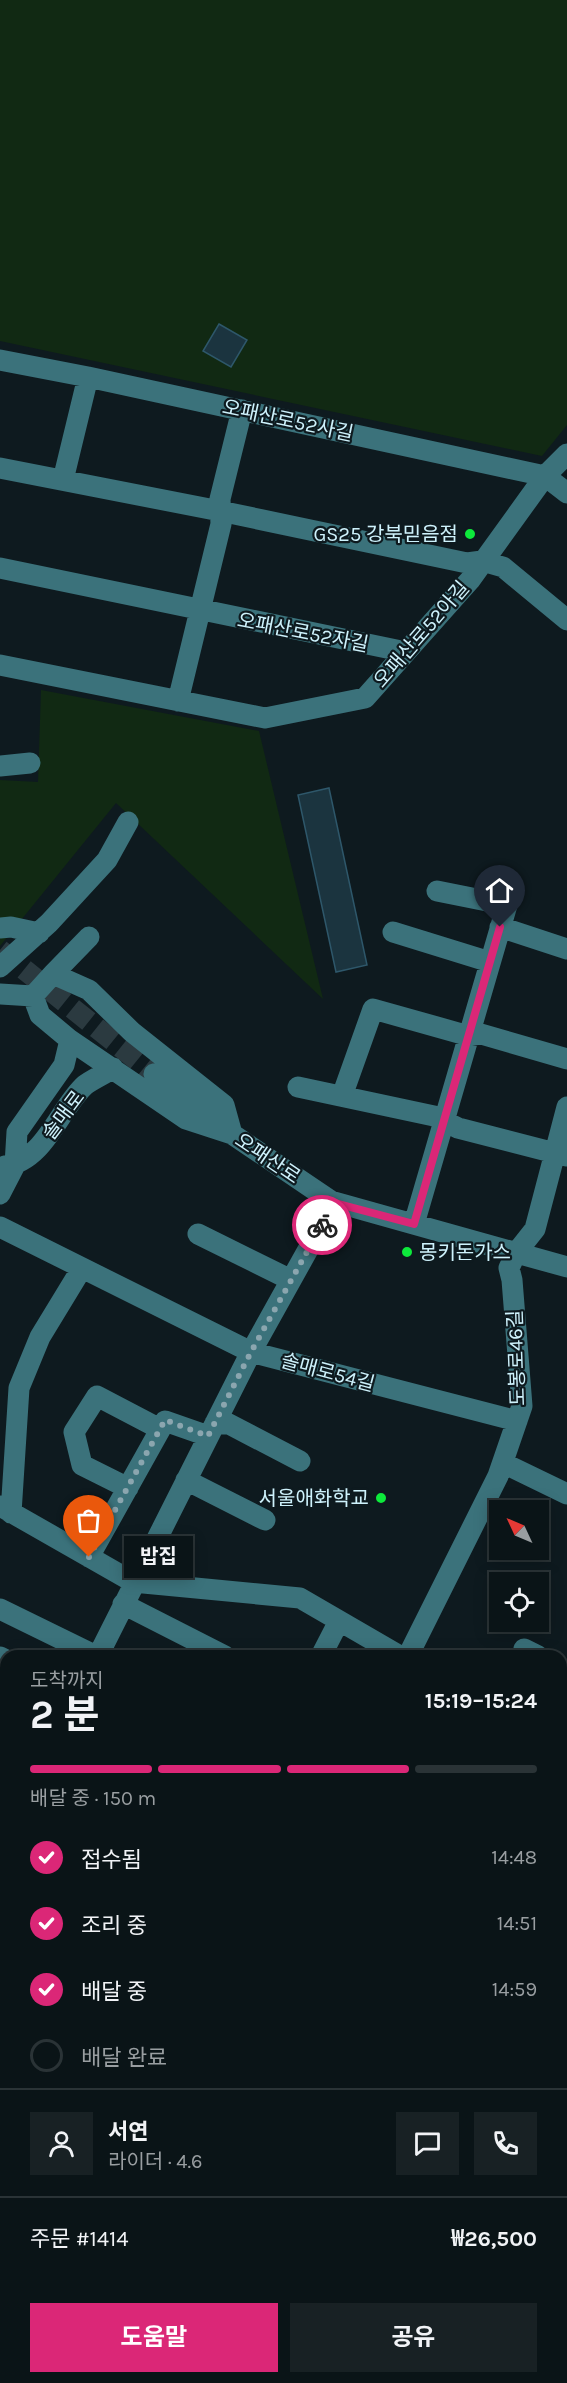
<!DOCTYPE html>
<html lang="ko">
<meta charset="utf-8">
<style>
:root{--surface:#0a1417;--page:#182124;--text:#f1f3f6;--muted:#999ea1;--line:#2a3336;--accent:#db2777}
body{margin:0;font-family:Karla,"Noto Sans KR",sans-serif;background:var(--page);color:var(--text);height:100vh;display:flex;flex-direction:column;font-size:22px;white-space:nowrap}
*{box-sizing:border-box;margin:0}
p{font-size:20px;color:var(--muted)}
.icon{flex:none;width:33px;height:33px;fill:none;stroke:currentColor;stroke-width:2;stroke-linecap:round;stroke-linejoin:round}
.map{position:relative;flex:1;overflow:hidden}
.side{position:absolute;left:0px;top:1650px;width:567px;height:734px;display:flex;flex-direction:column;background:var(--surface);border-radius:18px 18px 0 0;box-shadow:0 3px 15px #0003,0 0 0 2px var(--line)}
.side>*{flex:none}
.needle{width:39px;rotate:314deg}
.tools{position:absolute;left:489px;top:1500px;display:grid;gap:12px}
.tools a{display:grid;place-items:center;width:60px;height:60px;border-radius:0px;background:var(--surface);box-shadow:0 3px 15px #0003,0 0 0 2px var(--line);font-size:30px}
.pin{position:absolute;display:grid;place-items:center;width:51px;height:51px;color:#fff;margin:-62px -26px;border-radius:50% 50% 50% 0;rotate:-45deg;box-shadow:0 0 6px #0007}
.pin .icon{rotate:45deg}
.courier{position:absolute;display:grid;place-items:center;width:60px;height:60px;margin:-30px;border:4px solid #db2777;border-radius:50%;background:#fff;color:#222;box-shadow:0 2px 8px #0007}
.bubble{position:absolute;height:42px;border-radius:0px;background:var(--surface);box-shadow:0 3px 15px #0003,0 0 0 2px var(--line);font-size:20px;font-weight:700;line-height:42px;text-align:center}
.headline em{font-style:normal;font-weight:700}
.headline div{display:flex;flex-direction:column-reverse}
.headline{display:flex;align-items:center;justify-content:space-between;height:102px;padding:0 30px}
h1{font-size:39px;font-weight:700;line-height:45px}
.bar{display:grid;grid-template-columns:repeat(4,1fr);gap:9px 6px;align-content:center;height:72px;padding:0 30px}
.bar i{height:8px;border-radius:4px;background:var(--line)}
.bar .current{background:var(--accent)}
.bar p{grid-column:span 4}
.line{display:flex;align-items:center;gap:15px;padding:0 30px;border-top:2px solid var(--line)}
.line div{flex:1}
.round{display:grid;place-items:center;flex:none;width:63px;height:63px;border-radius:0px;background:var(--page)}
ol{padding:0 30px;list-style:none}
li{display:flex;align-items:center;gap:18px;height:66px}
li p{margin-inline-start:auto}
li .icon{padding:6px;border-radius:50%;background:var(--accent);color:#fff;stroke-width:4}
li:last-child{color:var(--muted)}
li i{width:33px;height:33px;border:3px solid var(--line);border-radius:50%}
.button{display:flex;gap:12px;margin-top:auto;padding:12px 30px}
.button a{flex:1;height:69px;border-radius:0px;background:var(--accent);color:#fff;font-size:24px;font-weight:700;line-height:69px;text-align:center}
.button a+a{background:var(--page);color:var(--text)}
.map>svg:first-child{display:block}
.green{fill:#112913}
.building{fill:#1b343f;stroke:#2e576a;stroke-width:1.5}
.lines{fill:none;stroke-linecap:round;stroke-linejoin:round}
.minor-tunnel{stroke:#2b3a40;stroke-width:21;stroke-dasharray:21 10;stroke-linecap:butt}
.minor{stroke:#3b727b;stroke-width:21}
.major{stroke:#5b84f6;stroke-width:27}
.done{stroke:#8ba6af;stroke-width:6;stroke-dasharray:0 10.8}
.route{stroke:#db2777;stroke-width:8}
.poi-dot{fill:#0dea3b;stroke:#0e1a1f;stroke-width:2}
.labels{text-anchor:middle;stroke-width:4.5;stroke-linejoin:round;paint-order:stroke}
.street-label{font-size:20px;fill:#cef2fc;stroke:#0e1a1f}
.poi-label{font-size:20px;fill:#cef2fc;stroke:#0e1a1f;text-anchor:end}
</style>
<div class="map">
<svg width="567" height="2383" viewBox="0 0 567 2383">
<rect width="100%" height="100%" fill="#0e1a1f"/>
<!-- green -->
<path class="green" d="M0,0H567V425L542,456L0,341Z
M41,690L259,731L323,999L116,803L0,946V780L38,782Z"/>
<!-- building -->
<path class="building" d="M219,324L247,340L231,367L203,351Z
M329,788L367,965L336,972L298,795Z"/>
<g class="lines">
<!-- minor-tunnel -->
<path class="minor-tunnel" d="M0,950L154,1074"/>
<!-- minor -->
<path class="minor" d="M0,360L88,377L545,476L567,493
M0,468L220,511L467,563L482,561L503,567L567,620
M63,480L88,377
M0,568L406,652
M0,665L265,718L365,698L470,580L545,476L567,454
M178,701L221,524L220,499L242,410
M0,766L30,763
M500,927L567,949
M0,928L11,927L39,933
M393,932L490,962
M0,967L49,923L107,860L128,822
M53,974L89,990L132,1032L224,1105L232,1134L186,1119L70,1040L40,1015L33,996Z
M53,974L89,937
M0,994L33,996
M154,1074L232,1134L331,1201L567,1267
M298,1087L434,1116L458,1128L567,1156
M342,1096L373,1009L469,1036L481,1034L567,1059
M5,1166C45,1161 60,1107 85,1085C93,1079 105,1074 113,1068
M0,1194L15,1165L17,1132L64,1065L70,1040
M414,1224L507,905L437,891
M0,1227L251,1352L517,1421
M198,1234L291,1280
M215,1423L229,1424L300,1461
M503,1463L567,1494
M186,1480L265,1520
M128,1488L82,1465L74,1432L97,1396L160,1429
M0,1506L133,1582L300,1598L400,1656
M11,1513L19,1388L40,1337L82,1268
M89,1557L165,1421L208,1436
M123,1604L225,1656
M0,1609L96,1656
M524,1649L538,1656
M98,1656L251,1352L325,1219L331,1201
M321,1656L339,1621
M408,1656L498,1476L522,1406L512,1280L509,1268L516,1253L535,1229L567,1107
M0,1657L6,1660
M0,1868L6,1871
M561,1936L567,1939
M561,2069L567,2056
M0,2070L6,2073
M561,2136L567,2139
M0,2165L6,2152
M0,2301L6,2304
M561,2325L567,2328
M518,2378L529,2383
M0,2380L5,2383
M44,2383L47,2378
M212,2383L217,2378
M406,2383L409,2378"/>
<!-- major -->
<path class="major" d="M0,1846L6,1849
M0,1899L6,1901
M561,2115L567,2119
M561,2161L567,2164"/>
</g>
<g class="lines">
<!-- done -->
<path class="done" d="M89,1557L165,1420L208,1436L251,1352L322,1225"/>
<!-- route -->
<path class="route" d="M322,1225L331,1202L414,1224L500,927"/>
</g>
<!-- markers -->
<g class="poi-dot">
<circle cx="470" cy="534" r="6"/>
<circle cx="407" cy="1252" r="6"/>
<circle cx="381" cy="1498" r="6"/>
</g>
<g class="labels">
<!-- street labels -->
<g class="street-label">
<text transform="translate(288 420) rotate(12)" y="7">오패산로52사길</text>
<text transform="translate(303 632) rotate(11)" y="7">오패산로52자길</text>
<text transform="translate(421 634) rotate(-49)" y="7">오패산로52아길</text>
<text transform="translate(63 1115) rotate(-53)" y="7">솔매로</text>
<text transform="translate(268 1158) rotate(34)" y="7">오패산로</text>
<text transform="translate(516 1358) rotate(-92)" y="7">도봉로46길</text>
<text transform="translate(328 1372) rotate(15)" y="7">솔매로54길</text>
</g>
<!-- poi labels -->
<g class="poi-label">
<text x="458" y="541">GS25 강북믿음점</text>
<text x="419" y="1259" text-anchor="start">몽키돈가스</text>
<text x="369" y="1505">서울애화학교</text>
</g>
</g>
</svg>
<div class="tools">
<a><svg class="needle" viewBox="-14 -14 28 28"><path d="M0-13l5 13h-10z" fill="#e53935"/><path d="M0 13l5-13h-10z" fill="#999ea1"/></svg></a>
<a><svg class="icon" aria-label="locate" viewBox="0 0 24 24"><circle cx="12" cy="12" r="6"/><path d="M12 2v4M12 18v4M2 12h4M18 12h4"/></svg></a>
</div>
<div class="pin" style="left:89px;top:1557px;background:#ea580c"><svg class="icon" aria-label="bag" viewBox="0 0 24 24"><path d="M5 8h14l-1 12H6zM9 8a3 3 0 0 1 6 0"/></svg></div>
<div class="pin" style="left:500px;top:927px;background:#1f2937"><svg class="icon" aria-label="home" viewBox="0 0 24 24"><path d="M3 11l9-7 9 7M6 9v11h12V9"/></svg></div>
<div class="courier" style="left:322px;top:1225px"><svg class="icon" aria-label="bike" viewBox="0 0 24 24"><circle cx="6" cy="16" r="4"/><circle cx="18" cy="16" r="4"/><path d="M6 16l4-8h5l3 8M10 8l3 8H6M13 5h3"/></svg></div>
<div class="bubble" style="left:124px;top:1536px;width:69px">밥집</div>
<section class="side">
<div class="headline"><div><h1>2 분</h1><p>도착까지</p></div><em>15:19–15:24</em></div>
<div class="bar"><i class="current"></i><i class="current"></i><i class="current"></i><i></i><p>배달 중 · 150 m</p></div>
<ol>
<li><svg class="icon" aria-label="check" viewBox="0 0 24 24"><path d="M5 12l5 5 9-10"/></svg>접수됨<p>14:48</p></li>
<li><svg class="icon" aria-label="check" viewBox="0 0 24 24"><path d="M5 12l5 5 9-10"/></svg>조리 중<p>14:51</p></li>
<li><svg class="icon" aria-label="check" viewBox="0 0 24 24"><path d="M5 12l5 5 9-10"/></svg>배달 중<p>14:59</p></li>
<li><i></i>배달 완료</li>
</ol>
<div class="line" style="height:108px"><a class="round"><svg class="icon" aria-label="person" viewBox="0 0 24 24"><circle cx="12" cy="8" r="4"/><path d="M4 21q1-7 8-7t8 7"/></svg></a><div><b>서연</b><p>라이더 · 4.6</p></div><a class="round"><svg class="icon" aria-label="chat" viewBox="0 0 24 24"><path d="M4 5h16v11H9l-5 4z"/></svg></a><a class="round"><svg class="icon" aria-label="phone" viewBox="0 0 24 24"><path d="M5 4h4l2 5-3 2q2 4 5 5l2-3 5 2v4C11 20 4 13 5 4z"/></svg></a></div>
<div class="line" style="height:78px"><div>주문 #1414</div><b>₩26,500</b></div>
<div class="button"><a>도움말</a><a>공유</a></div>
</section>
</div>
